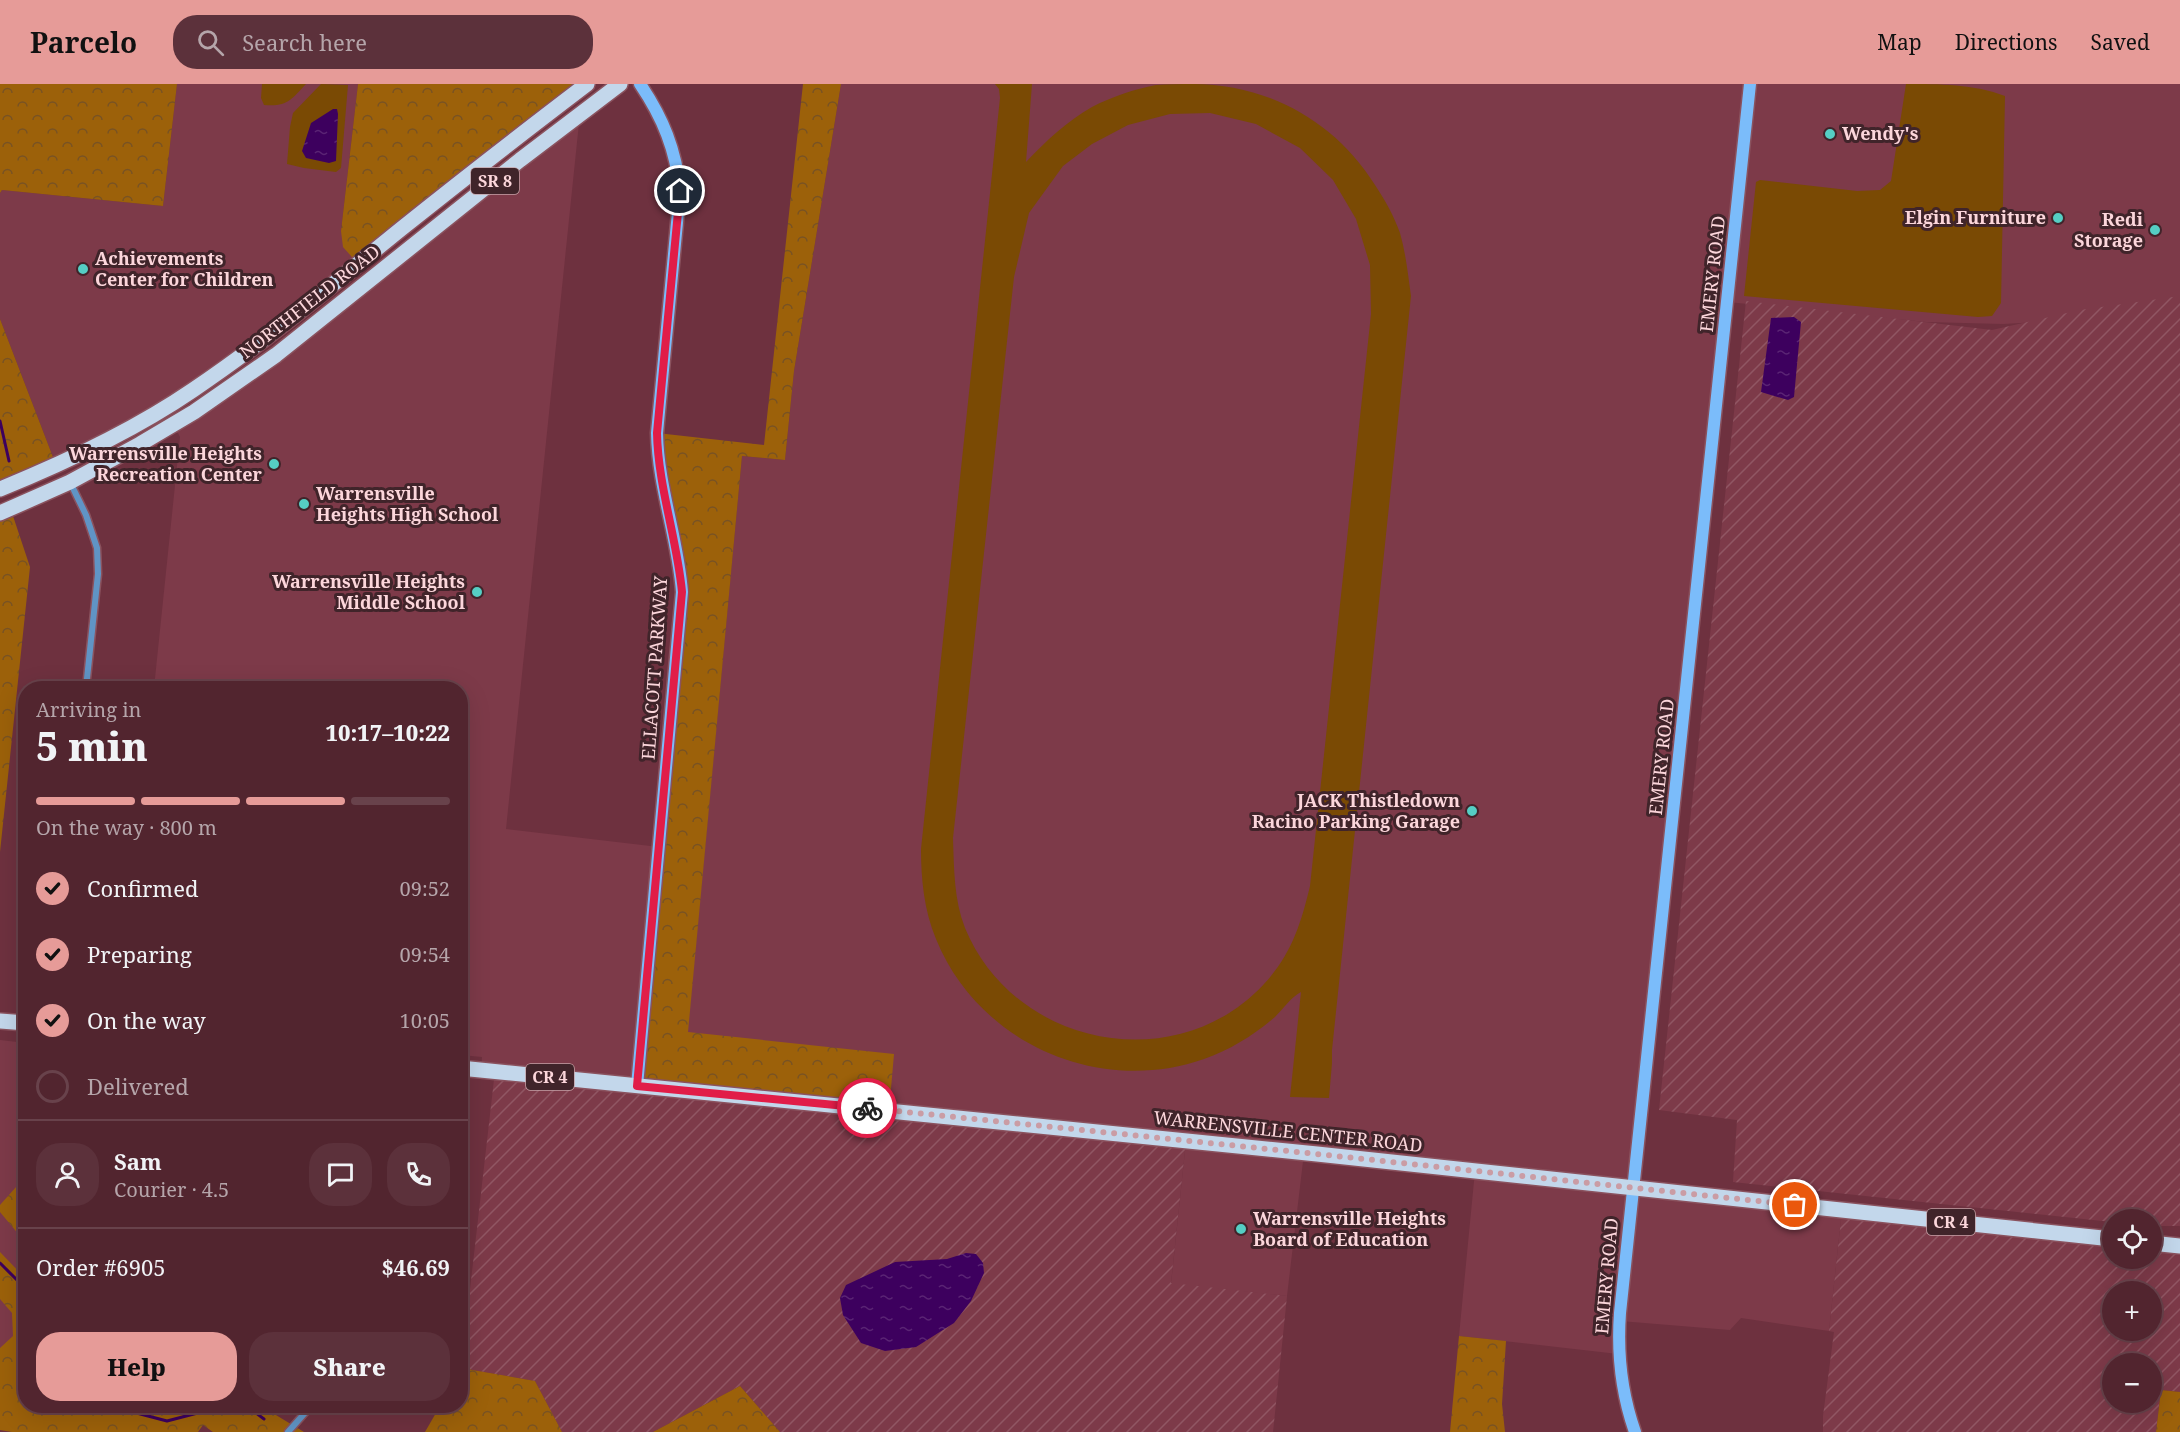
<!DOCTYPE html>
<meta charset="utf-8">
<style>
:root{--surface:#52252f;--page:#5c313b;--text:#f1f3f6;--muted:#b5a5aa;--line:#68424b;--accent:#e69b98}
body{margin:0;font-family:"Noto Serif",serif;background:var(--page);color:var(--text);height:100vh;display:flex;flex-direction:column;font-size:22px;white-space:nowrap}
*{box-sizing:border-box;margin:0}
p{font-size:20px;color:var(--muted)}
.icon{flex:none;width:33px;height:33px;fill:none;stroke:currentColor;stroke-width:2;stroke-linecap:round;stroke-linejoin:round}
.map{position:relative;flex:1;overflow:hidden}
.details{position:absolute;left:18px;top:597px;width:450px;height:732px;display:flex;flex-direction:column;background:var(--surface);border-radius:24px;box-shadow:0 6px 24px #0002,0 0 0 2px var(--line)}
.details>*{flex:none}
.controls{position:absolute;left:2102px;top:1125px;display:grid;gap:12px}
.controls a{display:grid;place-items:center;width:60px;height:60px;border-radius:50%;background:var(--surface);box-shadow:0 6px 24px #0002,0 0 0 2px var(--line);font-size:30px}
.pin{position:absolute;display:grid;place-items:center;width:51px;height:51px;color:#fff;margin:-26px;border:3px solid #fff;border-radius:50%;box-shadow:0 2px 6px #0007}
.courier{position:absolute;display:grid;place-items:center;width:60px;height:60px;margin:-30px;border:4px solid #e11d48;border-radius:50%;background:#fff;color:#222;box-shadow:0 2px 8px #0007}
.overview em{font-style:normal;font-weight:800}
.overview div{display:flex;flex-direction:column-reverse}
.overview{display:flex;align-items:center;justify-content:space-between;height:102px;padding:0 18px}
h1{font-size:39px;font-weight:800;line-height:45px}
.bar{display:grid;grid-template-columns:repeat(4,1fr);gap:9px 6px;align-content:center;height:72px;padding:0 18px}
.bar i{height:8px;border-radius:4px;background:var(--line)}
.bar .on{background:var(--accent)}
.bar p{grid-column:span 4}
.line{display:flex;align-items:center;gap:15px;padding:0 18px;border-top:2px solid var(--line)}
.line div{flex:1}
.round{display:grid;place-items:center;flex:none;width:63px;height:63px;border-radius:24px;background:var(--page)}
ol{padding:0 18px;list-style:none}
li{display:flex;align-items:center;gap:18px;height:66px}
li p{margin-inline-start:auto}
li .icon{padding:6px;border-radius:50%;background:var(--accent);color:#111;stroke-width:4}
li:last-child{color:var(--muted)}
li i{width:33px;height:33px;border:3px solid var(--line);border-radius:50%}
.button{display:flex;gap:12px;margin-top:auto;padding:12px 18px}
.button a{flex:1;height:69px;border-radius:24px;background:var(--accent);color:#111;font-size:24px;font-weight:800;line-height:69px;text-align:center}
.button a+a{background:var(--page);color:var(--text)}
header{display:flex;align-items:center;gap:36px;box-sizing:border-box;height:84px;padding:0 30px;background:var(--accent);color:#111}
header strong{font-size:28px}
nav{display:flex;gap:33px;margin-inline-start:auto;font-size:21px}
.search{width:420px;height:54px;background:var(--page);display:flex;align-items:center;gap:15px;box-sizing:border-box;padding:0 21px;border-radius:24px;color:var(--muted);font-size:22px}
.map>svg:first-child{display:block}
.built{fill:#7d3a49}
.industrial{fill:url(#industrial-furrows);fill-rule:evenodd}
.grass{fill:#7a4a04;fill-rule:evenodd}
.forest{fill:url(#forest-crowns)}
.water{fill:url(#water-ripples)}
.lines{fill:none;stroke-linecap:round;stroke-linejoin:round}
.stream{stroke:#3d005e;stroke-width:3}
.street-casing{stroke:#8a525e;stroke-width:9}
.secondary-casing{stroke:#8a525e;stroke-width:15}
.primary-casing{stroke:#8a525e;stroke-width:18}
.street{stroke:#6094c5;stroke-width:6}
.secondary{stroke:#7bbcfa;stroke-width:12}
.primary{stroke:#c3d7eb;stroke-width:15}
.done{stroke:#ca9ca4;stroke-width:6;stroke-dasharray:0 10.8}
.route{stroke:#e11d48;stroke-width:8}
.poi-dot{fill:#55cec4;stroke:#40242a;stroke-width:2}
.labels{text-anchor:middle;stroke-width:6;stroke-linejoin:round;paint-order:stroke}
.shield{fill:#40242a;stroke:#c4a1a6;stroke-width:1.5}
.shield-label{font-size:16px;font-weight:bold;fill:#fcd6db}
.poi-label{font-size:18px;font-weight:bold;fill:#fcd6db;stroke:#40242a;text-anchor:end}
.street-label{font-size:18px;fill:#fcd6db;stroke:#40242a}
</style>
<header>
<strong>Parcelo</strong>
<div class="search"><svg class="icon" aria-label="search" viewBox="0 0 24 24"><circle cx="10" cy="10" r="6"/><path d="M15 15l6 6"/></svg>Search here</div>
<nav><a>Map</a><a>Directions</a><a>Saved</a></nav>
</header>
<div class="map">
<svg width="2180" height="1348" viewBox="0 0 2180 1348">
<defs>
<pattern id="industrial-furrows" width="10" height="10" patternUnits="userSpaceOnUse" patternTransform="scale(1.5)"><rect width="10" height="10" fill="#7d3a49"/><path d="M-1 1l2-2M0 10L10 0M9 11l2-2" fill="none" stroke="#905663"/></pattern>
<pattern id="forest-crowns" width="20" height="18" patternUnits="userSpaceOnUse" patternTransform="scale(1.5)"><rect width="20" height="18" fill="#9c610a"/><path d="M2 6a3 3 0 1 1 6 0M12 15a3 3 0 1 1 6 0" fill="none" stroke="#785223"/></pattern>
<pattern id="water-ripples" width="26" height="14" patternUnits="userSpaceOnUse" patternTransform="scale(1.5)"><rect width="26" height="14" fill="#3d005e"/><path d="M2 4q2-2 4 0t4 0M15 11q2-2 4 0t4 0" fill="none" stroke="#5a2474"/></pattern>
</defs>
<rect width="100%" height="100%" fill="#6e313f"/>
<!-- built -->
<path class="built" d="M177,0H358L341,147L359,181L192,307L56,381L0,235V109L2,106L163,122Z
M841,0H2180V223L2088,235L2003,240L1926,238L1728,218L1634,1104L1842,1126L1829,1247L1741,1234L1730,1246L1620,1237L1618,1270L1459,1252L1475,1087L1304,1069L1287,1212L1171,1200L1186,1057L682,1006L742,372L785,376L794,287Z
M579,39L506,745L659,763L637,1002L481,986L482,973L461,971L460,604H154L180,353L178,349L173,348L245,302L359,215Z
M0,956L26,959V1239L0,1318Z"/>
<!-- industrial -->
<path class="industrial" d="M2180,212V1142H2151V1136H2112V1138L1733,1098L1737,1036L1659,1026L1746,217L1992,246L2080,226Z
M495,987L1186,1057L1171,1199L1287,1212L1273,1348H780L740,1302L653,1348H562L535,1297L461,1284Z
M1842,1126L2112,1155V1174H2151V1159L2180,1167V1308L2161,1306L2156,1348H1823V1332L1834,1248L1829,1247ZM2112,1208H2151V1246H2112ZM2112,1280H2151V1318H2112Z"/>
<!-- grass -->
<path class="grass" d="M262,0H306C291,16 287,23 264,21L261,14Z
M321,0L348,1L341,84L336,88L304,84L287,80L290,43L293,29Z
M995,0H1032L1026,78C1046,57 1066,38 1092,23C1111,13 1135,5 1156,1C1168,0 1181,0 1193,0C1267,0 1335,37 1375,101C1385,116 1394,132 1400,149C1406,170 1408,191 1411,212L1332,966V979L1329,1014L1290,1013L1301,908C1291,913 1283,925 1275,933C1254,951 1230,966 1204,975C1099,1012 978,959 936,855C924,826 921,795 921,765L1000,14L999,5ZM1210,29L1256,40L1300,64L1333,96L1356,135L1370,181L1371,230L1310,802C1301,840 1291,871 1264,900C1176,995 1014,963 965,844C954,816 954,785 953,754L1014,193L1029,129L1063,82L1092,60L1128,41L1170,30Z
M1906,0C1939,0 1974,0 2005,12L2001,219L1992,232L1978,233L1744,212L1756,98L1760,96L1857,107L1880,106L1891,97Z"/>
<!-- forest -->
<path class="forest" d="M0,0H177L163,122L2,106L0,109Z
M358,0H587L359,181L343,163L341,147Z
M803,0H841L794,287L785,376L742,372L688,948L894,970L889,1027L637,1002L682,508L657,349L764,361Z
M0,235L56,381L0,405Z
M8,425L13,432L30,483L0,768V428Z
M25,1093V1158L0,1128V1121Z
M0,1168L25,1194L26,1322H261L304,1348H213L203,1341L198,1348H12L0,1346V1264L13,1252L12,1229L0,1215Z
M1459,1252L1506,1257L1502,1320L1505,1348H1450Z
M461,1284L535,1297L562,1348H425L440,1322H460Z
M740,1302L780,1348H653Z
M2161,1306L2180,1308V1348H2156Z"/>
<!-- water -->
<path class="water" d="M333,25H337L338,30L336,77L329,79L306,74L302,67L311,39Z
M1794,233L1801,238L1794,313L1788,316L1761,308L1771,234Z
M966,1169L976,1170L983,1179L984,1189L971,1217L954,1239L916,1263L885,1267L861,1259L843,1231L840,1214L846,1201L895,1178L947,1175Z"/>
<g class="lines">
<!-- stream -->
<path class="stream" d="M0,337L9,377
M0,1179L26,1205
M110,1322L167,1337L213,1325L252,1326L264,1335"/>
<!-- street casing -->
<g class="street-casing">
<path id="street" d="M70,398L86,431L97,464L98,490L86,604
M288,1348L311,1322"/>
</g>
<!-- secondary casing -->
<g class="secondary-casing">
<path id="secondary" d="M637,1002L682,508C678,454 658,403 657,349L680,107C676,66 663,34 640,0
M1635,1348C1621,1308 1617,1270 1620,1229L1750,0"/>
</g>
<!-- primary casing -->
<g class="primary-casing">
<path id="primary" d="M0,405C64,379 136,345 193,306C266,257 333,200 401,145C462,96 524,48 587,0
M0,429L70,398L140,360L194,328L276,271L520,76L620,0
M0,937L26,939
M460,984L1317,1070L2112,1155
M2151,1159L2180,1162"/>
</g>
<!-- street -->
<use href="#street" class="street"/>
<!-- secondary -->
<use href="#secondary" class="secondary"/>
<!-- primary -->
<use href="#primary" class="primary"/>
</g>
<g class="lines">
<!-- done -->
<path class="done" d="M867,1024L1317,1070L1795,1121"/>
<!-- route -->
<path class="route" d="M680,107L657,349C658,402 677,455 682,508L637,1002L867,1024"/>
</g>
<!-- markers -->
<g class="poi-dot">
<circle cx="1830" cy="50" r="6"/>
<circle cx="2058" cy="134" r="6"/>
<circle cx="2155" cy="146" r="6"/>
<circle cx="83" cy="185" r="6"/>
<circle cx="274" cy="380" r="6"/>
<circle cx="304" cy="420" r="6"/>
<circle cx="477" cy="508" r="6"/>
<circle cx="1472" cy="727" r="6"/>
<circle cx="1241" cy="1145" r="6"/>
</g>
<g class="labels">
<!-- shield labels -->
<g class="shield">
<rect x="471" y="84" width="48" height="26" rx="4.5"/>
<rect x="526" y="980" width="48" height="26" rx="4.5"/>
<rect x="1927" y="1125" width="48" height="26" rx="4.5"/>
</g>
<g class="shield-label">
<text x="495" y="103">SR 8</text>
<text x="550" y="999">CR 4</text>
<text x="1951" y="1144">CR 4</text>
</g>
<!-- poi labels -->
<g class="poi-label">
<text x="1842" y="56" text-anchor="start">Wendy's</text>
<text x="2046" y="140">Elgin Furniture</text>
<text x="2143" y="142">Redi<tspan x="2143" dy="21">Storage</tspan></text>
<text x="95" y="181" text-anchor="start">Achievements<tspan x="95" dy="21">Center for Children</tspan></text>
<text x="262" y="376">Warrensville Heights<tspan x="262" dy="21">Recreation Center</tspan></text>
<text x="316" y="416" text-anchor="start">Warrensville<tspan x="316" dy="21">Heights High School</tspan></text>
<text x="465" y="504">Warrensville Heights<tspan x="465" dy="21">Middle School</tspan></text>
<text x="1460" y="723">JACK Thistledown<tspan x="1460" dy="21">Racino Parking Garage</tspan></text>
<text x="1253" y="1141" text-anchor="start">Warrensville Heights<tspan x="1253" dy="21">Board of Education</tspan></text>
</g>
<!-- street labels -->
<g class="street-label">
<text transform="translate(1713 190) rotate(-84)" y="6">EMERY ROAD</text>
<text transform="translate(310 218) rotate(-38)" y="6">NORTHFIELD ROAD</text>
<text transform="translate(655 584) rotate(-86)" y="6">ELLACOTT PARKWAY</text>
<text transform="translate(1662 673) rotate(-84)" y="6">EMERY ROAD</text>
<text transform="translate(1288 1048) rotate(6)" y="6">WARRENSVILLE CENTER ROAD</text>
<text transform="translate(1607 1192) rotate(-85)" y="6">EMERY ROAD</text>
</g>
</g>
</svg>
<div class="controls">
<a><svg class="icon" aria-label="locate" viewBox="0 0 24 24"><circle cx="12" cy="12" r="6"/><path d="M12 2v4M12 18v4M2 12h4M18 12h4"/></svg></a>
<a>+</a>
<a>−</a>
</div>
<div class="pin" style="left:1795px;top:1121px;background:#ea580c"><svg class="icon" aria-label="bag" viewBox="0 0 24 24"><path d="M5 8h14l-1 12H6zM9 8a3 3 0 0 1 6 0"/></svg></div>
<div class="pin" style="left:680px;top:107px;background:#1f2937"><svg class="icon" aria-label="home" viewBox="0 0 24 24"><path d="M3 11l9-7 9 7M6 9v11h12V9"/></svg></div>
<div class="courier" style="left:867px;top:1024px"><svg class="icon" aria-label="bike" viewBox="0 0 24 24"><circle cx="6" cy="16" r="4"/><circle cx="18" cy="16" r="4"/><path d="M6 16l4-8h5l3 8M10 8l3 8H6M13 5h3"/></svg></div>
<section class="details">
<div class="overview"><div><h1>5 min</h1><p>Arriving in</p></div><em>10:17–10:22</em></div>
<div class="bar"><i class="on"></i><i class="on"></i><i class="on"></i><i></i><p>On the way · 800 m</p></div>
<ol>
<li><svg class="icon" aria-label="check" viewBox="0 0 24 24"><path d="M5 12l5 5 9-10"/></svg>Confirmed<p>09:52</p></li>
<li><svg class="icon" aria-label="check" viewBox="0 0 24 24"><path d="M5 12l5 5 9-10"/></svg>Preparing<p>09:54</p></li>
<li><svg class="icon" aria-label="check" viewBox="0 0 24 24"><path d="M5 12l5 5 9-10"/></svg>On the way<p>10:05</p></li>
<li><i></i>Delivered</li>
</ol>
<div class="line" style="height:108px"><a class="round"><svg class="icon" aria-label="person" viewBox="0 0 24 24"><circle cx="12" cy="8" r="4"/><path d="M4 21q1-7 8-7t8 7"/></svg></a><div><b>Sam</b><p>Courier · 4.5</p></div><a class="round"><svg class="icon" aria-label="chat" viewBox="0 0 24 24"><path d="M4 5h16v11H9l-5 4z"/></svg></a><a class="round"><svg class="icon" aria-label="phone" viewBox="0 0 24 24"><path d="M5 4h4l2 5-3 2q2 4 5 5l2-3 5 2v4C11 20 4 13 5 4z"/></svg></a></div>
<div class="line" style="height:78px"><div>Order #6905</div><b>$46.69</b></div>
<div class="button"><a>Help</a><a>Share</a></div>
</section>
</div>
